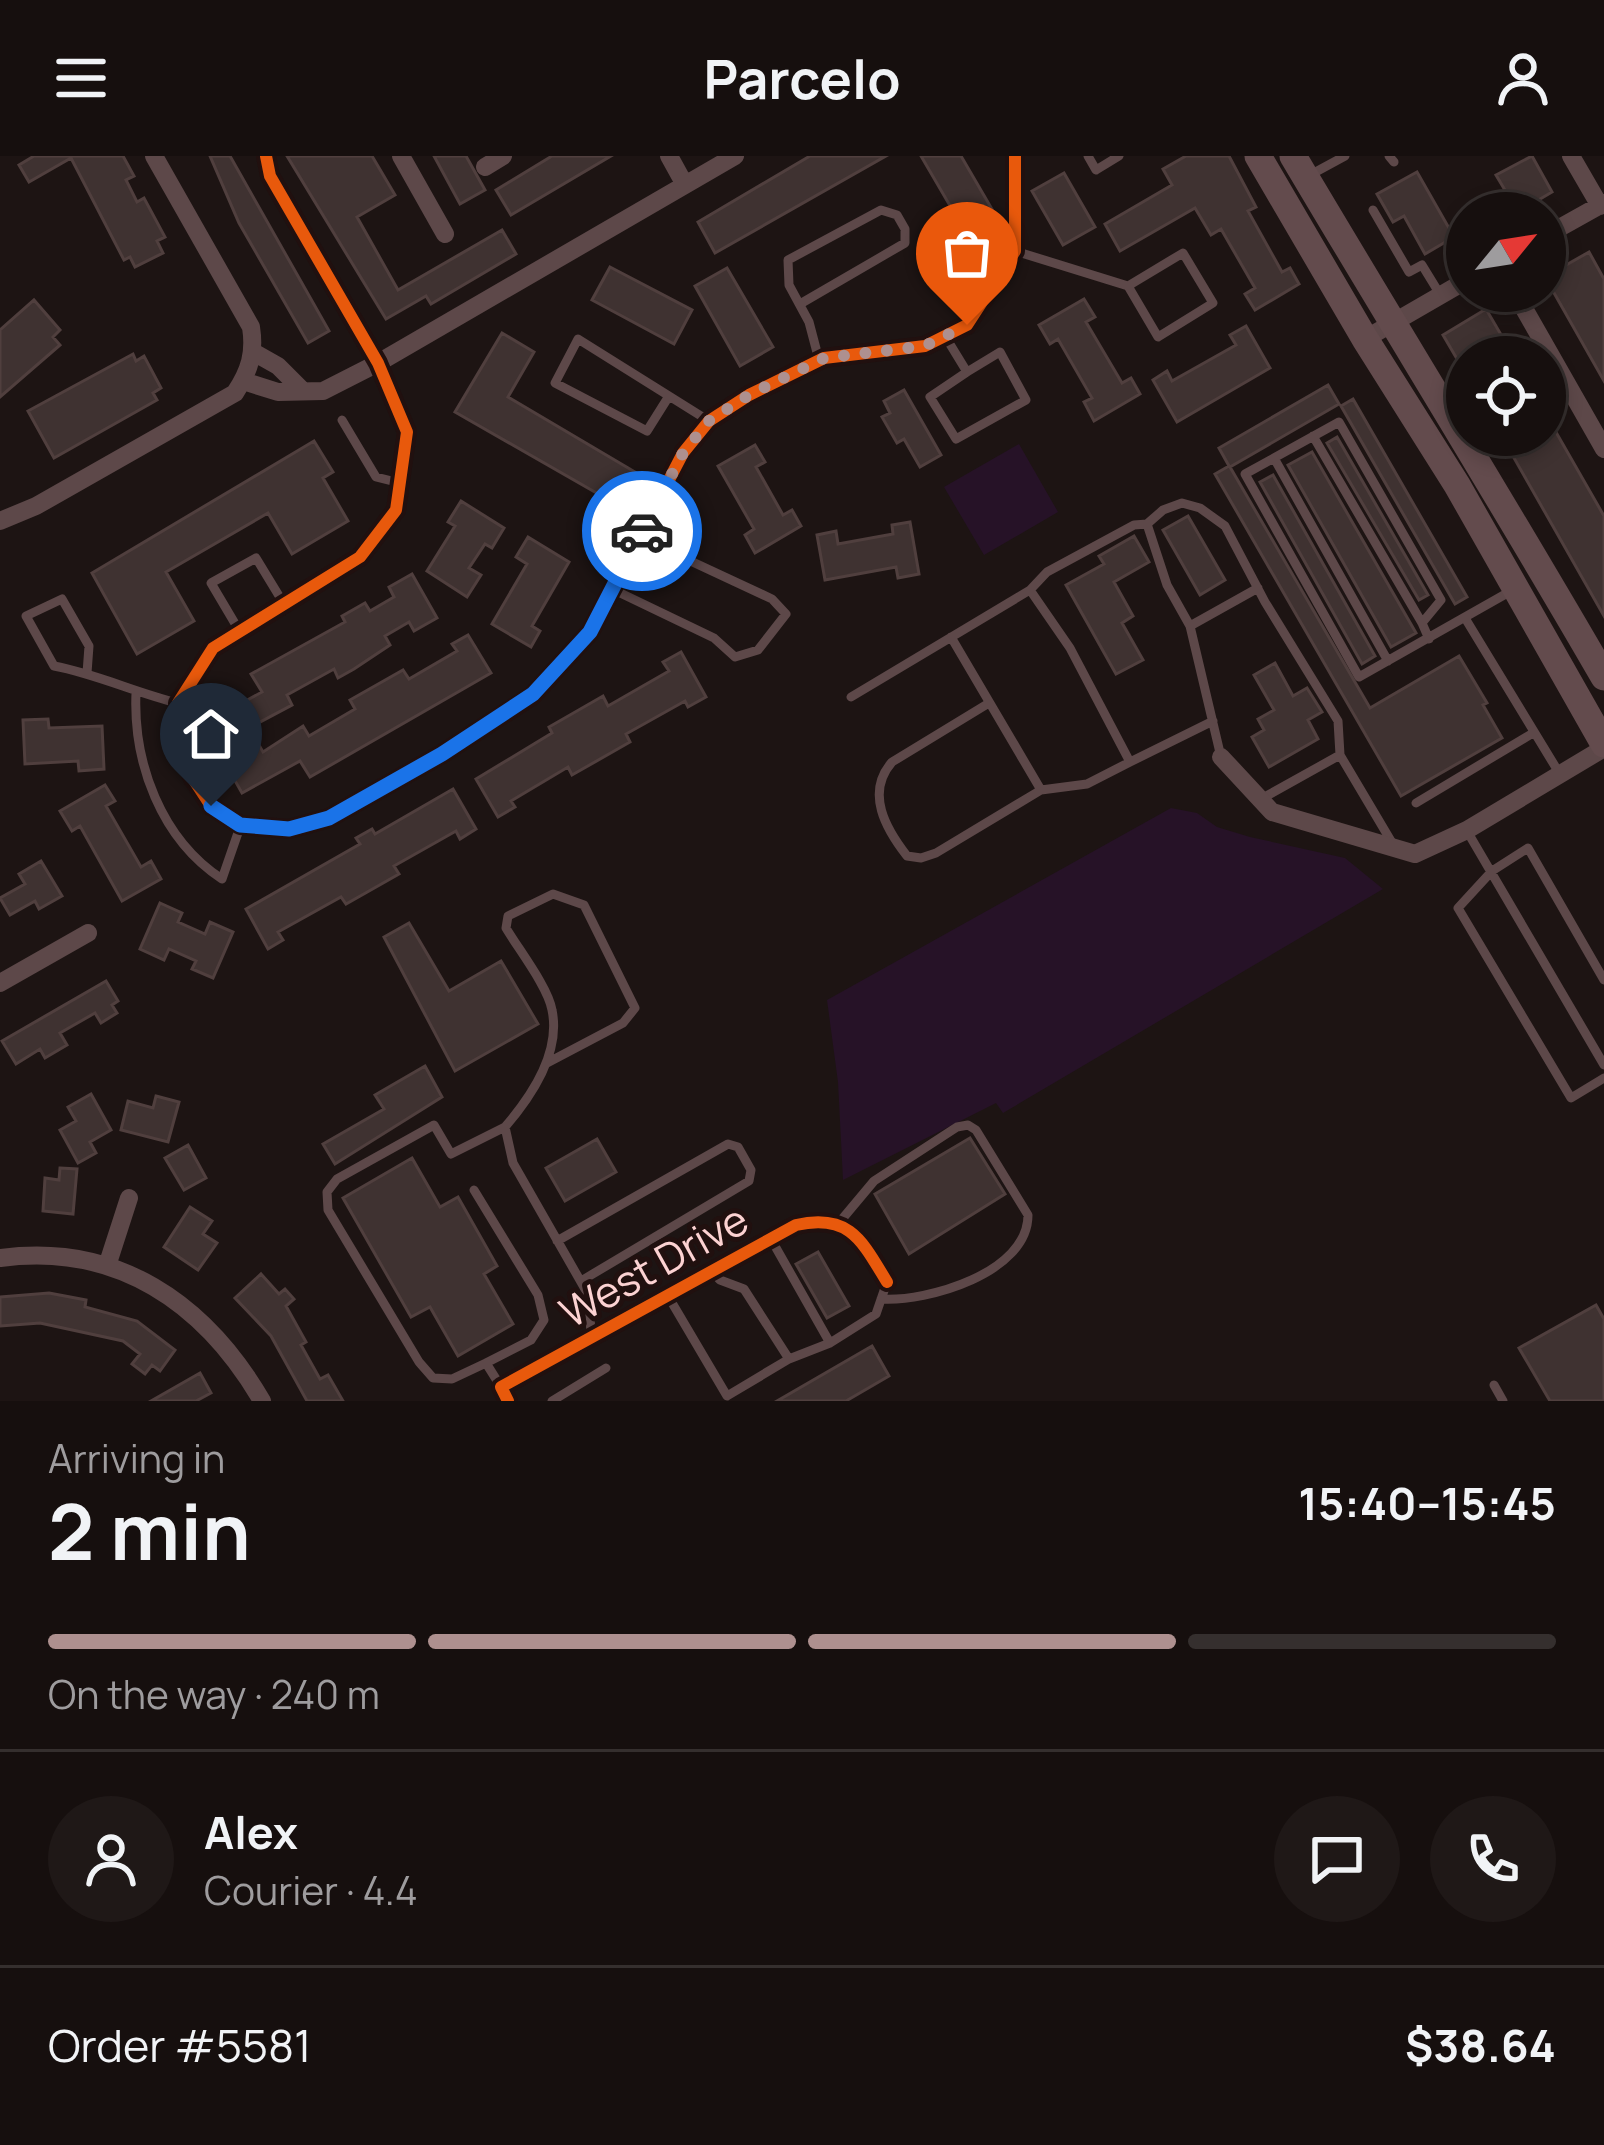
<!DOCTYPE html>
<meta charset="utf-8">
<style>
:root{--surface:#160f0e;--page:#1f1817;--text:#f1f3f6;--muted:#9e9c9e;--line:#352f2e;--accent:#ae908f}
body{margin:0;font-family:Manrope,sans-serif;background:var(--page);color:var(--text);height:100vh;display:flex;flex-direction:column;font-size:45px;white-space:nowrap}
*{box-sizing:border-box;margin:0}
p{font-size:39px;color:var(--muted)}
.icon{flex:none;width:66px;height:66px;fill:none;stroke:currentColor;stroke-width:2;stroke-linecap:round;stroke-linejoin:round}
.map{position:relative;height:1245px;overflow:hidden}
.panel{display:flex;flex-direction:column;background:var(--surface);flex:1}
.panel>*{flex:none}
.needle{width:78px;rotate:60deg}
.buttons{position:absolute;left:1446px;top:36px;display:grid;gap:24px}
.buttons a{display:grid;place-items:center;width:120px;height:120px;border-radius:50%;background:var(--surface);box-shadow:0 6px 18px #0003,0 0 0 3px var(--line);font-size:60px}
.pin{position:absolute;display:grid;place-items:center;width:102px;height:102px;color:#fff;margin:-123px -51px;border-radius:50% 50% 50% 0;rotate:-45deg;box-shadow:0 0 12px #0007}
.pin .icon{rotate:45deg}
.courier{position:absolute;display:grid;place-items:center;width:120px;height:120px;margin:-60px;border:9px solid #1a73e8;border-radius:50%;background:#fff;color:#222;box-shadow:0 3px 15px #0007}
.summary em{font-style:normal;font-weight:700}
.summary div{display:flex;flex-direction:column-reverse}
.summary{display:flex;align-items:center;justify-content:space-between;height:204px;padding:0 48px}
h1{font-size:78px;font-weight:700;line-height:90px}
.bar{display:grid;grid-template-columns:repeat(4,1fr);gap:18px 12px;align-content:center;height:144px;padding:0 48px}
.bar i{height:15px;border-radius:9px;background:var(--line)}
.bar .selected{background:var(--accent)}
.bar p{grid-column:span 4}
.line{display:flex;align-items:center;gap:30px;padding:0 48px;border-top:3px solid var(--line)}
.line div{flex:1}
.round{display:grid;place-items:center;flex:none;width:126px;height:126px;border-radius:63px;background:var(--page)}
header{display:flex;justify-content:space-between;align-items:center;height:156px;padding:0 48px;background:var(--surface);font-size:54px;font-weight:700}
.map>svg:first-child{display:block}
.green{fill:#261227}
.building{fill:#3f3231;stroke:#503f3e;stroke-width:3}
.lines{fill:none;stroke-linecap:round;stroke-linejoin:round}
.service{stroke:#5d4849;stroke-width:9}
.minor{stroke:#5d4849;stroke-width:18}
.secondary{stroke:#634b4d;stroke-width:27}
.cycleway-casing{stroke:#21100f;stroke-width:20}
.cycleway{stroke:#e8590c;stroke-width:12}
.done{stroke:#ae908f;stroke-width:12;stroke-dasharray:0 21.6}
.route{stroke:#1a73e8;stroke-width:15}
.labels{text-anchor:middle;stroke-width:10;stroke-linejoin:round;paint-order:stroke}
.street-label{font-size:42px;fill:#fcd2d2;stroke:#21100f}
</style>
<header><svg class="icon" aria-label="menu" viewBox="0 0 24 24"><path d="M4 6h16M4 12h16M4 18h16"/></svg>Parcelo<svg class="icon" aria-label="person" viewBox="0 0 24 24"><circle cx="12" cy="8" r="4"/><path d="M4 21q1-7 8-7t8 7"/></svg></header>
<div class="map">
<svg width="1604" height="1245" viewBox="0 0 1604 1245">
<rect width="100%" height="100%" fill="#1d1413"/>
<!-- green -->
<path class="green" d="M1019,288L1058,356L984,399L944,331Z
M1171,652L1197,657L1217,671L1250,681L1345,702L1383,733L1003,957L996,947L843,1024L838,926L827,844Z"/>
<!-- building -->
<path class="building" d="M34,0H123L134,20L126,24L137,46L144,42L165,81L157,85L163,97L135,111L130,101L124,104L71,2L29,26L19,9Z
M210,0H230L329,175L308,187L239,67Z
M287,0H372L395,39L357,61L398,134L502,74L516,98L431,148L426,140L386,163Z
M434,0H466L485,34L460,48Z
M552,0H611L511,59L496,34Z
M810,0H886L715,97L698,66Z
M921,0H961L993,55L963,72Z
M1186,0H1229L1256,51L1248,55L1282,116L1290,112L1299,128L1255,154L1245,138L1255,132L1221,73L1211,79L1195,52L1120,95L1105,68L1172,29L1163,13Z
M1532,0L1552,36L1518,56L1496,19Z
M1417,16L1454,81L1425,98L1404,60L1393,66L1377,38Z
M1064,17L1095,71L1063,89L1032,35Z
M1589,96L1604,123V225L1545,121Z
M610,111L692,154L674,188L592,144Z
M727,112L773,191L740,210L695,130Z
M1084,143L1095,161L1086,166L1122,227L1131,222L1140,238L1094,265L1084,246L1092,242L1058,183L1050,188L1039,169Z
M34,144L60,174L53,181L60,189L0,241V174Z
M1486,153L1514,201H1467V220L1443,179Z
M1246,170L1270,212L1177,266L1153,224L1167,215L1172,225L1236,189L1230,179Z
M502,177L534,196L508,241L640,319L621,351L455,256Z
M133,198L136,205L144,200L161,232L153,237L157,244L54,302L28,255Z
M1328,229L1339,248L1230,311L1370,552L1459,500L1487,547L1483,549L1502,582L1401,640L1215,318L1229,310L1219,292Z
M904,234L941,299L920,311L904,283L897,287L882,261L890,257L884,245Z
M1353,243L1467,441L1455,448L1341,250Z
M1545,257L1604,360V460L1501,279H1545Z
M1337,281L1428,439L1419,444L1327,287Z
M314,285L333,316L323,322L348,365L292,398L268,357L166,416L194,465L137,498L92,417Z
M755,289L765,306L756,311L783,359L792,354L801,370L755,397L745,379L754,373L718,310Z
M1312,296L1416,477L1391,491L1288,309Z
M1273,319L1375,500L1362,508L1260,326Z
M461,345L504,372L492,392L485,388L469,412L481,419L467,441L427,415L455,370L448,366Z
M1188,360L1225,424L1200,439L1163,374Z
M910,366L919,418L898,422L896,411L825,424L817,379L836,375L838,388L893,378L892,369Z
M1134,380L1149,406L1114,426L1133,460L1122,467L1143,504L1116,518L1066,429L1104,408L1099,400Z
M528,381L569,406L532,470L540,475L531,491L492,468L527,408L516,401Z
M412,418L437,462L414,475L409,466L385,480L390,489L354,513L338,522L334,513L287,539L292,549L249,572L263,596L303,570L309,580L355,553L350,544L403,514L409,523L457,495L452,488L468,479L491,517L310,621L300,605L242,637L230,616L240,611L226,585L215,591L202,569L262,536L251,518L345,466L342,460L365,447L370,455L394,441L389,431Z
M681,496L706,541L688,551L685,545L626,578L630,586L572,619L568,611L511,645L515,651L498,661L476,623L552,577L549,571L603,540L608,550L669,515L663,506Z
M1275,507L1293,540L1307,532L1322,556L1308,564L1318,583L1269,611L1252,581L1264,574L1258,563L1274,554L1254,519Z
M48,563L49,572L102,570L104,613L79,615L78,605L25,608L23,564Z
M105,629L115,645L106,650L141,711L151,705L161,723L122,745L80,670L72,675L60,655Z
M453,633L476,673L460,683L456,675L394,710L399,718L362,739L346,748L341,741L278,776L283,784L268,793L246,753L360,688L356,682L372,673L375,678Z
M41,705L62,740L39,753L35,745L10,759L0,742L25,728L19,718Z
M160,747L182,757L178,766L205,778L210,766L233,776L213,822L192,813L196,805L169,793L164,804L140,793Z
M409,767L449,835L501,805L538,868L455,915L384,781Z
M106,825L118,845L112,849L117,857L101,867L95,857L60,877L67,889L45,902L40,893L16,908L2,885Z
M425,910L442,941L335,1008L323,988L384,953L375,939Z
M91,938L111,974L90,986L96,997L78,1007L60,974L76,965L68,951Z
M156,940L179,946L168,986L121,974L128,945L153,952Z
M970,982L1005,1038L909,1098L875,1038Z
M597,983L616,1016L565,1045L546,1012Z
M188,989L206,1022L184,1034L165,1002Z
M412,1002L440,1051L458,1041L497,1110L484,1118L513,1168L458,1200L430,1151L411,1161L343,1042Z
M60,1012L77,1013L73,1058L43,1055L45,1022L59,1024Z
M190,1051L212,1065L203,1078L217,1087L198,1114L164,1091Z
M818,1096L849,1150L827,1162L796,1108Z
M261,1118L279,1138L285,1133L294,1143L286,1150L306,1186L301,1189L320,1223L328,1219L343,1245H307L271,1180L235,1142Z
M49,1137L86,1144L85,1151L137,1165L175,1194L160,1215L152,1209L145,1218L132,1208L140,1198L123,1185L40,1167L0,1170V1141Z
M1596,1149L1604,1163V1245H1550L1519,1192Z
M872,1190L889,1220L846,1245H777Z
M200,1217L211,1237L196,1245H151Z"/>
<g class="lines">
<!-- service -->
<path class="service" d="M1088,0L1096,14L1119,0
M1389,0L1394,6
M1310,19L1345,0
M1373,54L1409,116L1422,109L1441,140
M1015,95L1128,130L1158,181L1213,147L1183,97L1128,130
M800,148L905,87V73L897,59L881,54L788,104L789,129L809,166L819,204
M945,180L967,216L930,241L956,283L1026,244L1000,196L967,216
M669,240L647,275L555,227L578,183L709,265
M342,264L376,321L400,327
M1313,280L1422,467
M1274,302L1388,505
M1147,368L1163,354L1182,347L1200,352L1225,370L1265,446L1338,565L1340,599L1394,690
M612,433L714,482L735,501L758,494L786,458L772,443L639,381
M1030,434L1070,492L1130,606L1087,628L1041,634
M1465,462L1561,620
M1190,470L1258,432
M240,476L211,427L256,402L284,448
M951,481L1041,634L936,697L921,702L907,700C886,673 865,637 892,606L989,547
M1429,483L1422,467L1441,444L1339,266L1245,318L1359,521L1511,435
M87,517L89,490L62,443L26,460L54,510C97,518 136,537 178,547
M136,537C133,607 161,683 222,723L240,671
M851,541L1030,434L1047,416L1134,369L1147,368L1167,429L1190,470L1221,601
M1130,606L1213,565
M1261,643L1340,599
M1416,647L1533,577
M1467,675L1604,909
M1604,824L1528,692L1492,715L1458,752L1571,942L1604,922
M505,971C531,941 561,897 552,854C548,831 519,794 506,772L508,760L553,738L584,749L635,852L623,867L547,907
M474,1034L538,1139L544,1164L531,1184L486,1207
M838,1068L874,1025L957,971L968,969L976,974L1028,1059C1028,1117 927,1146 881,1143
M771,1083L830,1187L789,1203
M557,1085L728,988L738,991L751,1014L749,1025L581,1125
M668,1140L727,1240L789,1203L744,1133L720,1124L713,1117
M830,1187L876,1158L887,1126
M1494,1229L1503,1245
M501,1231L486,1207L452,1223L433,1222L419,1206L328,1054L327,1036L337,1023L434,969L451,998L505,971L513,1007L589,1140L591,1179
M552,1245L606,1212"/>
<!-- minor -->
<path class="minor" d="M266,0L270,20L378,207L407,276L396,354L360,401L213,492L178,547L180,587L192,621L211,650L240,669L289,673L329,662L442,598L533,539L590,476L683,297L709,265L749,239L824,202L925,190L967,169L1015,95V0
M401,0L445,78
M669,0L685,29
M1571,0L1600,50
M485,11L503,0
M1545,80L1604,47
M1514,135L1604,293
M1365,183L1467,124
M255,197L278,210L302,234
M243,225L278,236L323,235L378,207L735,0
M0,365L36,350L235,237C250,214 255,197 251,171L154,0
M1221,601L1272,656L1415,698L1467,674L1604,592
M0,827L88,777
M0,1102C117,1086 205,1147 262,1245
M107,1110L129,1042
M508,1245L501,1231L796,1069C850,1057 862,1085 887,1126"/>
<!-- secondary -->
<path class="secondary" d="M1258,0L1365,183L1457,329L1604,588
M1293,0C1396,174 1503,346 1604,521"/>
<!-- cycleway casing -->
<g class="cycleway-casing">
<path id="cycleway" d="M266,0L270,20L378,207L407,276L396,354L360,401L213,492L178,547L180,587L192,621L211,650L240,669L289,673L329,662L442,598L533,539L590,476L683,297L709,265L749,239L824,202L925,190L967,169L1015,95V0
M508,1245L501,1231L796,1069C850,1057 862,1085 887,1126"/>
</g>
<!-- cycleway -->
<use href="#cycleway" class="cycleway"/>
</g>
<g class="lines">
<!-- done -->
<path class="done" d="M642,375L683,297L709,265L749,239L824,202L925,190L967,169"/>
<!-- route -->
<path class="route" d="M211,650L240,669L289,673L329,662L442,598L533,538L590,476L642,375"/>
</g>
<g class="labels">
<!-- street labels -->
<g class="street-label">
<text transform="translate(654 1110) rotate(-29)" y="15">West Drive</text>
</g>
</g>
</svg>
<div class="buttons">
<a><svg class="needle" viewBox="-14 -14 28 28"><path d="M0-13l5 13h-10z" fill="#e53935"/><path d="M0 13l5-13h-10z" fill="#9e9c9e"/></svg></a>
<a><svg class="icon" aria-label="locate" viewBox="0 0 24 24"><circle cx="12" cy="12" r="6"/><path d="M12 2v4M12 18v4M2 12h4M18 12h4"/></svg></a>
</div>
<div class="pin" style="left:967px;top:169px;background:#ea580c"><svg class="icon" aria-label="bag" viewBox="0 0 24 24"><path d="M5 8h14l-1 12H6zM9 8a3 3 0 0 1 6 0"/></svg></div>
<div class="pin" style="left:211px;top:650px;background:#1f2937"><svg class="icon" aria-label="home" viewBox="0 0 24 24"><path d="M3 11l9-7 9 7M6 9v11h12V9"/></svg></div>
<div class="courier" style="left:642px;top:375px"><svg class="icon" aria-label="car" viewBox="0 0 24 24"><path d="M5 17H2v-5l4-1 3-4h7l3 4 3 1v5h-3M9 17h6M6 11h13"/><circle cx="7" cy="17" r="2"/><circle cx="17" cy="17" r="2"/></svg></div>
</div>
<section class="panel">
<div class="summary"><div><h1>2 min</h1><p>Arriving in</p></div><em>15:40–15:45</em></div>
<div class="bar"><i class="selected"></i><i class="selected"></i><i class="selected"></i><i></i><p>On the way · 240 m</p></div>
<div class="line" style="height:216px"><a class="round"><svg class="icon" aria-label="person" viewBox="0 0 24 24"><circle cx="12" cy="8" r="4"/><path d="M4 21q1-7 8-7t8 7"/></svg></a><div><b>Alex</b><p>Courier · 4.4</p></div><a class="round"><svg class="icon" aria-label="chat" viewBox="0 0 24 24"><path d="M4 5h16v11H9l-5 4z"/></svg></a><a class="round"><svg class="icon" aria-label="phone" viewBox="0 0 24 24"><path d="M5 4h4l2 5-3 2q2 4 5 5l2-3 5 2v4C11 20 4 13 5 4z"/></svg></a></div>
<div class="line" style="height:156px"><div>Order #5581</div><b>$38.64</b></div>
</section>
